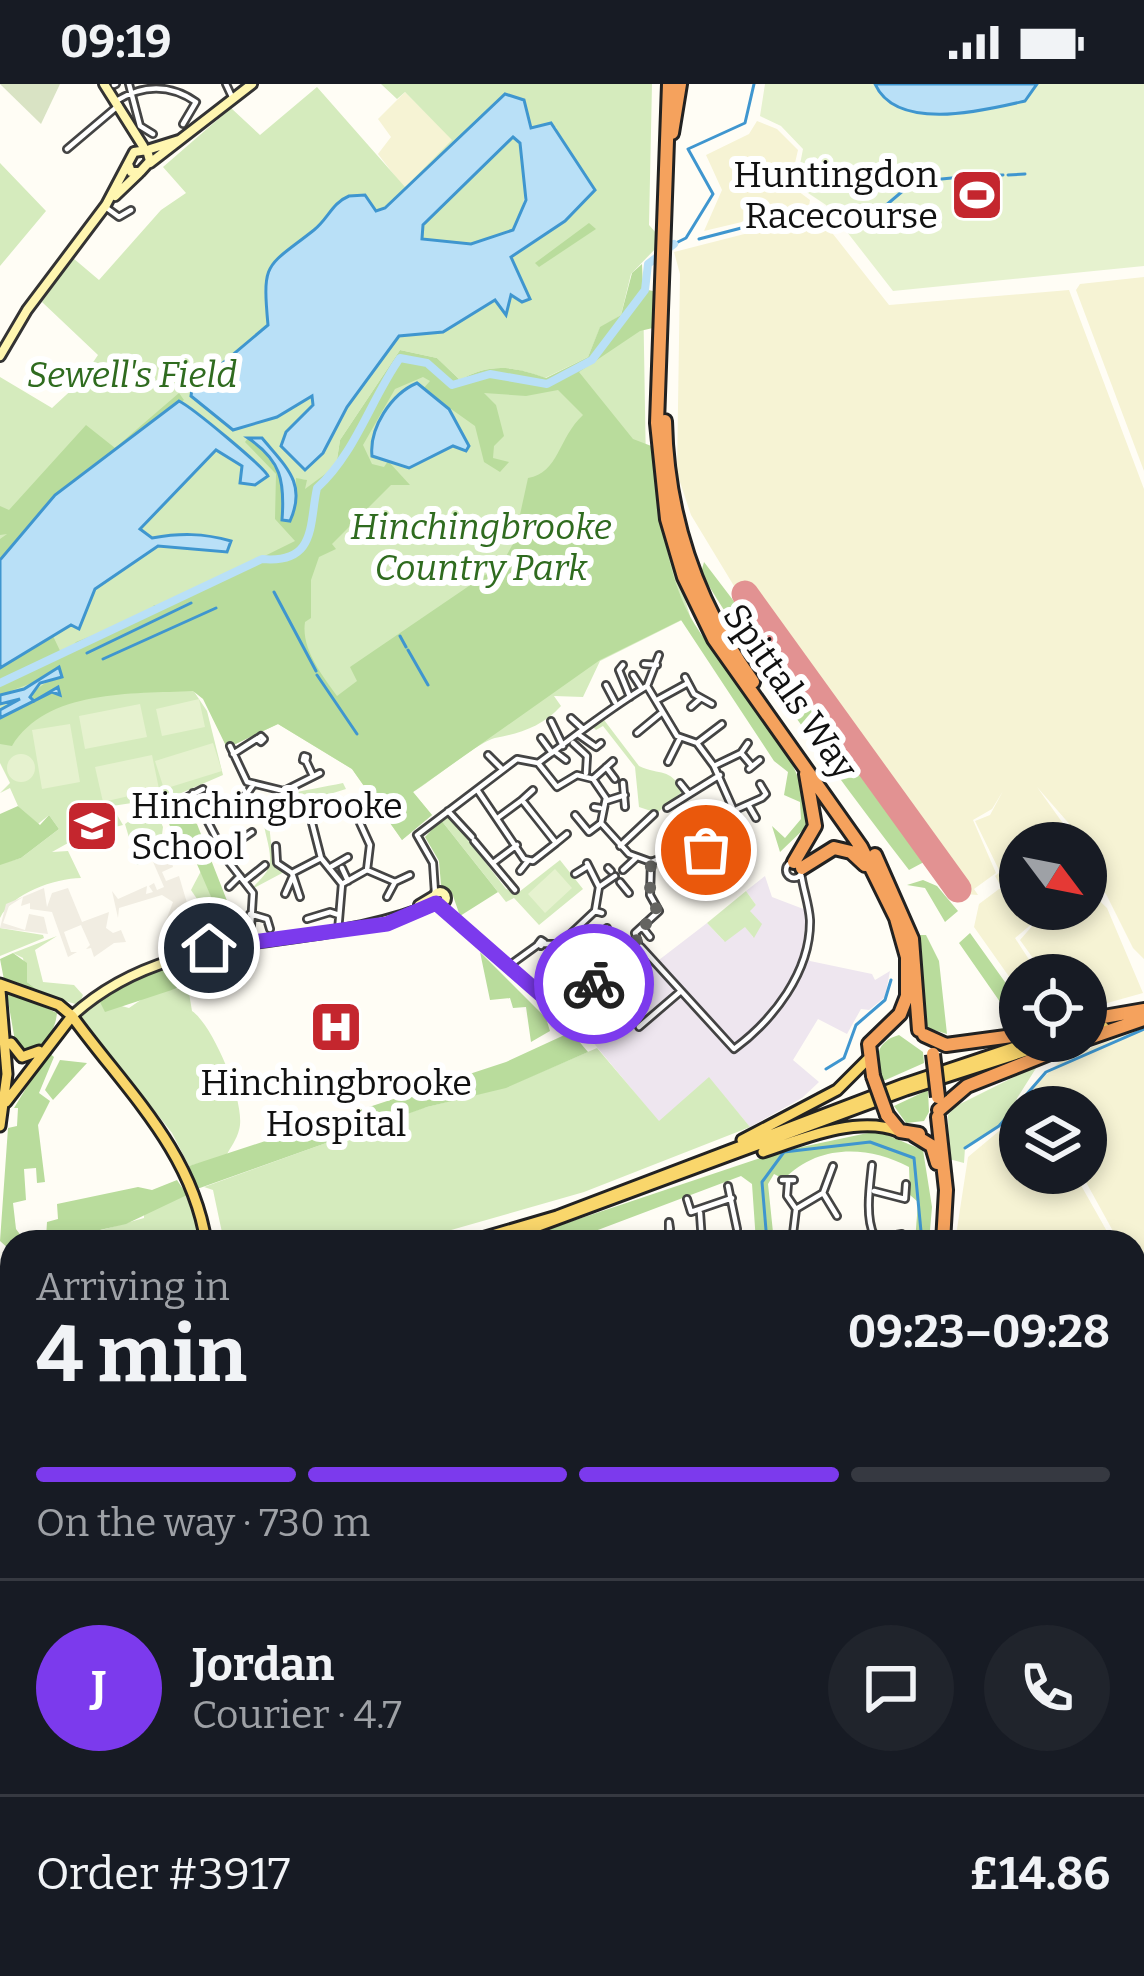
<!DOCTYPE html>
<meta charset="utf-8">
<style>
:root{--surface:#171b24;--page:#20242c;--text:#f1f3f6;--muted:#9ea1a6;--line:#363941;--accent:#7c3aed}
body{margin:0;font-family:Bitter,serif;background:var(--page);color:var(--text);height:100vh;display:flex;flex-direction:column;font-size:45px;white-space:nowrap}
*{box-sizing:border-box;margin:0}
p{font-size:39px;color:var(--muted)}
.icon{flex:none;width:66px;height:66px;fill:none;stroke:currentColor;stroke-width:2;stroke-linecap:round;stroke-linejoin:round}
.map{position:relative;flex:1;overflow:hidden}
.details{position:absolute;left:0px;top:1146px;width:1146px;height:747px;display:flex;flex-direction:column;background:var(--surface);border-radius:36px 36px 0 0;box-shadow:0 6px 18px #0003}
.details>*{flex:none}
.needle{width:78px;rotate:122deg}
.buttons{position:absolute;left:999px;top:738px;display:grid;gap:24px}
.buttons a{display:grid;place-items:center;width:108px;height:108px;border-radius:50%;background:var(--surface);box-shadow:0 6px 18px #0003;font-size:60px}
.pin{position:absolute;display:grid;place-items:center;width:102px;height:102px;color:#fff;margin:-51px;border:6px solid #fff;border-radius:50%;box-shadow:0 3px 12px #0007}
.courier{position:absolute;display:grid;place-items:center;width:120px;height:120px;margin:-60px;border:9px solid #7c3aed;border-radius:50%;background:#fff;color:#222;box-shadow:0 3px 15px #0007}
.overview em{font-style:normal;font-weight:700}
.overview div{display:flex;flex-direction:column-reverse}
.overview{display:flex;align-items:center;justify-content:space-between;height:204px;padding:0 36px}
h1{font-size:78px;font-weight:700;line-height:90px}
.bar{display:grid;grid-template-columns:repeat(4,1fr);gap:18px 12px;align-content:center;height:144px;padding:0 36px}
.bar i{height:15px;border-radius:9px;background:var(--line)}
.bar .current{background:var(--accent)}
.bar p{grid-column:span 4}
.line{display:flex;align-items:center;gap:30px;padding:0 36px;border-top:3px solid var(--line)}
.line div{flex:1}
.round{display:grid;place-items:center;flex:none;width:126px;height:126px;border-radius:63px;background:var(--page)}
.status{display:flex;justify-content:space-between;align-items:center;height:84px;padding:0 60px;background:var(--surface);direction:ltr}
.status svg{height:33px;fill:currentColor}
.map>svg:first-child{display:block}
.industrial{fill:#eee6ef}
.farmland{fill:#f6f3d4}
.green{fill:#d5ebbd;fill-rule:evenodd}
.forest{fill:#b9dc9c;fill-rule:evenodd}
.cemetery{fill:#d9e3c4}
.pitch{fill:#e6f2cf}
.plaza{fill:#f1ede2}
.water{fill:#b9e0f7;stroke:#3f96cf;stroke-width:3;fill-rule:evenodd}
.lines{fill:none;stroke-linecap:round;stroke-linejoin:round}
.stream{stroke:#3f96cf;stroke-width:3}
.river{stroke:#b9e0f7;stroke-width:8}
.runway{stroke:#e29292;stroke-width:27}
.street-casing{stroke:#444;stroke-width:10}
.secondary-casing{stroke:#333;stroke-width:14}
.primary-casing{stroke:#222;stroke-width:15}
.highway-casing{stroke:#222;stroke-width:18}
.street{stroke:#fff;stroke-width:4.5}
.secondary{stroke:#fff6b0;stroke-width:8}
.primary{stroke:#f9d66b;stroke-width:9}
.highway{stroke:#f5a25d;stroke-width:12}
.rail-casing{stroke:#c4262e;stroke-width:8}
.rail{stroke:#fff;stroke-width:3;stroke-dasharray:9;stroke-linecap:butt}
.highway-bridge-casing{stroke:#222;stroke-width:18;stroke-linecap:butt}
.highway-bridge{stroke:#f5a25d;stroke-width:12}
.done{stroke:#646461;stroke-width:12;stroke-dasharray:0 21.6}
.route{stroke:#7c3aed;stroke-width:15}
.labels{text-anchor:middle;stroke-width:12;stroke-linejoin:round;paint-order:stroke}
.poi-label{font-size:36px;fill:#111;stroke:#fff;text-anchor:end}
.park-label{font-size:36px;font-style:italic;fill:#2f6b1f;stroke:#fff}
.street-label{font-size:36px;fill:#111;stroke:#fff}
</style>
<div class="status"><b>09:19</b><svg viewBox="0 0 49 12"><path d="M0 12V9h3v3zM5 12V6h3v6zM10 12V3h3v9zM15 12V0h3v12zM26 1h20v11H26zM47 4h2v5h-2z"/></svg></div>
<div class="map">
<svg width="1144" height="1892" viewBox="0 0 1144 1892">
<rect width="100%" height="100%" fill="#fffdf5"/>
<!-- industrial -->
<path class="industrial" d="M765,792L772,813L806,826L803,870L810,877L872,890L875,896L890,887L885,913L869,926L861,925L847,950L818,935L793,976L819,998L802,1014L750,1043L709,994L659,1038L577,939L707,839L724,857L745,842L753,853L750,826L756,821L746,807Z
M1134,1805L1144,1814V1892H1007L1003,1881H1134Z
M529,1881H729L743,1892H634L615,1886L607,1892H539Z
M766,1881H958L968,1892L878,1888L779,1892Z"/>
<!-- farmland -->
<path class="farmland" d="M405,8L453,56L404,104L378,70L391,53L378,35Z
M757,37L777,45L798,66L790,101L810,116L809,122L704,147L722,106L706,71L749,50Z
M818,131L889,221L1069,206L1144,405V875L1133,864L1106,810L1086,790V759L1037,703L1077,759H1020V793L1002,804L995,792L1000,788L975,737L990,731L1003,707L992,725L973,736L996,789L974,805L978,811L965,810L747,506L734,502L691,431L677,389L680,190L674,168Z
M1144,193V387L1076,206L1080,200Z
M1086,795L1093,802L1088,806L1107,824L1143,909L1086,925V891H1045L1020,856L1040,833L1015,854L1039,891H1020V908L974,843L979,820L999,805L1019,803L1020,825H1086Z
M1144,944V1200L1134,1184V1158H1119L1081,1089H1086V1023H1044L1033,1004L1063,974Z
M1025,1014L1037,1023H1020V1089H1074L1113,1158H955L968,1073L1005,1042Z
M1134,1194L1144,1210L1143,1501H1134Z
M1134,1514H1144V1668L1134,1648Z
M1144,1696V1810L1143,1811L1134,1801V1704Z"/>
<!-- green -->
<path class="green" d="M381,0H652L649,141L657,150V163L631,190L621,231L600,244L588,273L545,294C513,282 490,279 460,296L437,274L400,266L340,356L336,382L303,408L306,396L297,395L298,413L317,431V404C355,369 371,315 400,274L427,279L452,301L503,290L547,300L592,276L643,205L646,384L690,532L600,577L583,613L554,612L561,622C542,643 518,650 495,654C478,658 433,696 413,708L432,731L402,756L352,685L278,640L227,664L202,606H193L207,627L223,691L172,713L112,722L123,741L95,748L97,760L68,759L52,768L68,767L81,794C55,794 11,810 0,834V780L21,774L59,745L49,731L38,740L18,722L10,704L0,709L10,699L0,679V293L52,324L79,299L98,271L42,218L73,174L99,196L161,126L186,109L163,83L231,24L260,51L317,3L405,103L452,56L405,8L397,15ZM505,10L524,16L532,44L556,43L561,60L595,106L565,137L510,173L530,215L522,218L511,211L505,227L495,216L443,248L399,252L347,323L323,369L305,385L281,362L286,348L313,321L312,312L277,333L236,345L196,302L268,241C258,178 270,181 314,146C328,135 332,119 349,112L365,111L376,127L385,124Z
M513,53C537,74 526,121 513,146L471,160L422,155L423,141Z
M0,79L46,127L0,182Z
M601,632L639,682C661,692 669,683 683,707L657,729L639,723L635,683L603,642L596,646L591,641Z
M343,699L346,705L317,714L308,728L293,713L268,730L273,778L286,787L252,805C256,798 270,790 270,776C271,751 247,723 287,711C302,706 325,703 343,699Z
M153,720L163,743L161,758L147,764L152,776L137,781L125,740Z
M448,730L506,805L519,808L560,776L583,805L539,841L514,814L506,818L441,736Z
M201,787L218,829L209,856L197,852L207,853L204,841L213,822L199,818L191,806Z
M746,807L756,821L750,827L762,840L754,854L745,843L725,858L707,839Z
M0,844L43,851L44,854L0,872Z
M57,852L35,866L43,898L74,901L83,911L79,921L44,911L27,898L23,874L13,869Z
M188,903L192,927C213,941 247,1021 239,1046C237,1055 230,1064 226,1072L189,1082L172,1049L81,933L99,916L129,924L151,909Z
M597,964L659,1037L709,993L750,1043L584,1108L409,1158H224L213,1106L204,1103L423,1024L506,1003Z
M1038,981L1001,1040L965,1064L964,1079L949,1075L948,1031L956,1022Z
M192,1108L202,1158H59L144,1134V1128Z"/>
<!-- forest -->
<path class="forest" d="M589,139L596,145L539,183L535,179Z
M642,180L643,205L653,207L657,243L640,247L579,288L633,355L654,363C661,421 662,481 691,534C724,592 815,675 806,743L780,768L772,742L785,754L801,735L800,718L784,711L788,688L774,677L681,536L600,576L413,708L432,731L402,756L352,685L278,640L227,664L203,615L193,607C132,610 47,605 12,662L0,660V634L34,617L31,609L61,588L0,611V584L53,552L63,573L76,558L149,529L154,521L163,522L295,457L275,435L276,390L245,358L248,354L258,359L286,400L282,436L295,424L296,394L307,396L305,405L336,382L340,356L400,266L437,274L460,296C490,279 513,282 546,294L588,273L600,243L621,231L632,189ZM423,293L430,297L423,305L475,342L484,378L500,388L509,378L493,374L494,362L504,352L496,321L484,309L526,312L558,306L583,331C558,354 559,389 528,394L514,458L494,494L488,489L350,583L357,597L337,612C322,591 301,565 305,538L311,534V496L319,473L336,465L332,460L391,401H410L388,377L384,383L372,380L363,361L395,305Z
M179,309L184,316L49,418L0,476V455L7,450L0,451V422L9,426L86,341L115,364Z
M704,478L863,687L924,778L909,786C835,690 764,593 701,489Z
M172,713L181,735L197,740L242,855L170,867L173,860L197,852L210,855L218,829L184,750L175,754L159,716Z
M18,722L40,741L49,731L59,745L21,774L0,781V730Z
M441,736L498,808L460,832L452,809L441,801L439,777L425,753Z
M923,796L937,802L958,827L945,838L925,804L907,801Z
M970,849L1020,919V937L1014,938L959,859Z
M919,851H926L939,877L947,950L928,944C914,918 927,881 919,851Z
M480,868L546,934L550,947L531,958L526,923L513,924L510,914L490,916Z
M13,869L27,879V898L44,911L5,901L0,875Z
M194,872L202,896L105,928L99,916L140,891Z
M6,905L57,929C55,950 42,965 22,970L16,963Z
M571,948L588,968L506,1004L427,1023L197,1105L189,1082L506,978Z
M899,951L923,968L924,979L881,998C875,977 874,958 899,951Z
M48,968L54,973L39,1009L50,1017L38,1041L45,1098L37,1099L36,1084L24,1085L26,1116L13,1119L16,1145L25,1157L46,1154L47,1138L58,1135L57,1120L138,1103L152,1106L177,1096L187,1111L126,1140L48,1158H12L10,1166L0,1157L8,1044L17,1042L18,1024H14Z
M60,976L87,979L53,1016L45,1006Z
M928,1006L929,1028L924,1037L906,1039L894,1022Z
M877,1047L923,1066L932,1123L929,1158H915L918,1118L910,1111L909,1083C868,1061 818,1060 784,1095L774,1090L768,1100L774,1158H756L752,1100L741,1092L566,1158H510L778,1068Z"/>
<!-- cemetery -->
<path class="cemetery" d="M0,0H60L41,40Z"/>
<!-- pitch -->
<path class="pitch" d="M765,0H1144V182L893,207L826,121L796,101L803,65L781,42L760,32Z
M199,615L205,643L162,652L156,625Z
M140,620L147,653L85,665L79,632Z
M70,640L80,698L42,705L32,646Z
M213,659L222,687L164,705L155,677Z
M7 684a14 14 0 1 1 28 0a14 14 0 1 1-28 0Z
M152,671L159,705L103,718L95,683Z
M555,785L572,804L545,829L528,810Z"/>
<!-- plaza -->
<path class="plaza" d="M166,756L173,783L162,788L166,797L179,792L187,819L177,824L182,834L174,826L164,842L173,818L162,811L119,824L118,834L112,807L118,815L147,802L146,810L153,808L149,802L154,799L157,806L164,803L147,764Z
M44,804L47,823L52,809L68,804L82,838L109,828L106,844L113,849L121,846L126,858L114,859L94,873L91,864L86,865L90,861L81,841L64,848L71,868H77L68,873L52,828L30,825V819L21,822L23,813L9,822L3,839L25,846L29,830L44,833L48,850L0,844L6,820Z"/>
<!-- water -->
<path class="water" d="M875,0H1037L1025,17C986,26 897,49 875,0Z
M505,10L524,16L531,44L551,39L595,106L565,137L511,173L530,215L522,218L511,211L506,231L495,216L443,248L399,252L347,323L323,369L305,386L281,362L286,348L313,321L312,312L277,333L233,346L191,312L192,305L268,241C262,176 266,184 314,146C328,135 332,119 349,112L365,111L376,127L385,124ZM513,53L520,59L526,116L513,146L471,160L422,155L423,141Z
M417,299L449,325L469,362L466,367L453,362L409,384L372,372C369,344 391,310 417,299Z
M179,317C193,324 264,383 268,392L255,401L240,399L242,382L216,366L140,445L152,454C180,449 203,449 231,457L227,468L158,462L95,505L79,545L71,541L0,584V476L55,411Z
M248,354H262C286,383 307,399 290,437L282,436C285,397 281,376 248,354Z
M59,583L62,593L40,599L30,613L34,617L58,603L60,611L52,608L0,634V626L20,615L0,620V611L24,605Z"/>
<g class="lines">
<!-- stream -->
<path class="stream" d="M1008,91L1025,90
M967,92L1003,91
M921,97L962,93
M827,124L871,134L911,100
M699,155L822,123
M674,160L686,154L713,110L688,65L745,39L754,0
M274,508L316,587
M400,552L406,563
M408,566L428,601
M87,569L191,519
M103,575L216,524
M317,591L357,650
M826,985L844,974L856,941L885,916L891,896
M965,1064L999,1042L1046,988L1144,945
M767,1158L762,1098L784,1068L870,1058L914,1074L922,1158"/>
<!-- river -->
<path class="river" d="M0,599L262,475C317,480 309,440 317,404C355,370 371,315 400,274L427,279L452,301L490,290L547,300L592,276L645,206L648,180L674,160"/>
<!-- runway -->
<path class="runway" d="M745,510L958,805"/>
<!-- street casing -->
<g class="street-casing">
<path id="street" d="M129,0L140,42L153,50
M226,0L233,15
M114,1L116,0
M116,17C144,0 170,0 196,18L183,40
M67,65L119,21
M104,122L119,133L131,126
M644,580L657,581
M623,581L619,586L630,613
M633,591L642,605
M685,593L694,610L712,620
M606,601L615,618
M647,602L677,652L697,659L714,682L734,727
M647,602L659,571
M657,616L688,599
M691,623L700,615
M571,634L583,645
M551,637L563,662
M637,649L660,630
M579,651L596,663L601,659
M261,652L264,655L261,658L257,655Z
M541,654L552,669
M573,659L587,672L586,689
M697,659L722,640
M230,662L247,698L284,707L296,717L311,735L321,774L342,800L338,847
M554,667L566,676
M741,669L752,682
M233,670L258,654
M488,671L502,685
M304,672L307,673L306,677L303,676Z
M306,677L313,692
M668,678L680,654
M538,679C575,652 607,626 647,602
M714,682L741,669L748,659
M606,683L615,695
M749,685L760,676
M593,695L613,677
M623,699L625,723
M680,699L688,709
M284,707L320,689
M478,707L524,775L533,777L556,759L522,716L499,733
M193,709L228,777L253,809L250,858
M246,711L253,701
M522,716L533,706
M180,717L203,705
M606,717L625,711
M749,722L756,734
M594,723L600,724
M667,724L720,691
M448,727L472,753
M338,729L353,725
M308,731L325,716
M575,731L589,748L601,739
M271,736L300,722
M697,750L721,785
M474,757L515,806
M556,759L567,750
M276,762L277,779L292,789L300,813
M620,762L654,730
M223,768L252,748
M667,772L694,807
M651,778L667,772L715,735L762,714L766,710L760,700
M786 786a8 8 0 1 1 16 0a8 8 0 1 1-16 0Z
M493,779L517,761
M587,779L599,803L595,827L602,829
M329,784L348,773
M342,784L348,797
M608,784L611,787
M367,786L395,798
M623,786L636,774
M520,787L528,777
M292,789L321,774
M575,790L588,782
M713,791L749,762
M245,797L265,781
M620,798L629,809
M342,800L367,786L370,761L350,717
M229,803L240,792
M599,803L615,792
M435,809L433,779L417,751L517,675L538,679L557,703L577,691L593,695L606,714L601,739L629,770L651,778
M285,810L292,794
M387,813L395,798L410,791
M440,820L542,913L564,918L639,862L635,849L659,827L650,811L651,778
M250,830L267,835L270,845
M307,835L330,828L339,831
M580,842L592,856
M642,843L650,853
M601,849L607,844
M541,856L544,858L541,862L538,860Z
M588,859L598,851
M544,860H560L595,827
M556,862L567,875L562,879
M641,863L734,965C773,936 811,888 810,836C809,820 803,805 801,789
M601,867L614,883
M575,869L585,861
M510,881L539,860
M574,888L587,905
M545,895L559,882
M639,943L681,907
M872,1081C870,1101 865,1133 874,1151
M782,1096H794
M788,1099L787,1112L796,1125
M728,1102L737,1145
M874,1107L905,1115L906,1100
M823,1109L837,1132
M687,1115L691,1128L732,1114
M700,1129L702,1158
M624,1158L631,1154
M669,1158V1138L670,1145
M792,1158L796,1125L823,1109L833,1082
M856,1158L902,1150
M6,1361L3,1343L12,1342
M0,1362L6,1361L9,1381
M0,1427L9,1423
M0,1450L12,1444
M0,1463H12
M0,1627L12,1617
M0,1698L12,1712
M0,1767L12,1765
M0,1816L12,1815
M1134,1824L1144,1835
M879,1881L885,1892
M0,1887L17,1881"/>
</g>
<!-- secondary casing -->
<g class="secondary-casing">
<path id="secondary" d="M104,0L143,62
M147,66L179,56
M150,79L252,0
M115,112L139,89
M0,272L27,226L106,121L134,68L147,66L150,77L140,88H131L128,80
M434 814a6 6 0 1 1 12 0a6 6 0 1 1-12 0Z
M419,821L434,812
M72,932C175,837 317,872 436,819
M0,1265L12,1273
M0,1406L12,1409
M1134,1507L1144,1506
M0,1556L12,1549
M0,1598L12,1611
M215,1881L222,1892
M326,1881L331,1892
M523,1881L533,1892
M252,1892L271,1881"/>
</g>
<!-- primary casing -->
<g class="primary-casing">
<path id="primary" d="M0,900L59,921L72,932C124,1004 192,1066 206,1158
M0,906L7,990L0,1042
M1086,948L1104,943
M11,959L22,973L39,967
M6,1018L72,932
M742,1056L837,1006L867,976
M763,1068C801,1055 858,1031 898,1047
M468,1158L557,1132L904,1000L1033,957
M495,1158L906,1006L1057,957"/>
</g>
<!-- highway casing -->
<g class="highway-casing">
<path id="highway" d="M669,0L657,339L667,435L684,493L714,555L861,763L896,834L907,873V912L900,930L869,960L873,992
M672,49L680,0
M665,337C667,433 697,520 753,598
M875,771L912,855L919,946
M794,778L815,742L806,690
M802,784L834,764L851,768L865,781
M1086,936L1144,926
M924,951L946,961L1020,951
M1086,955L1144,935
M939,1026L967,1002L1080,957
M887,1031L900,1047L919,1050
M938,1033L946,1106L943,1158
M914,1051L932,1062L937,1079
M971,1881L997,1892"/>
</g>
<!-- street -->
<use href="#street" class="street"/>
<!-- secondary -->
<use href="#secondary" class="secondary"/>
<!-- primary -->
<use href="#primary" class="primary"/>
<!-- highway -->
<use href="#highway" class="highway"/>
<!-- rail casing -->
<g class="rail-casing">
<path id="rail" d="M0,1218L12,1229
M760,1881L773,1892"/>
</g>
<!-- rail -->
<use href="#rail" class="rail"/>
<!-- highway-bridge casing -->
<g class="highway-bridge-casing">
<path id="highway-bridge" d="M933,970L938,1013
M873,992L887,1031"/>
</g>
<!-- highway-bridge -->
<use href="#highway-bridge" class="highway-bridge"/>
</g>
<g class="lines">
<!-- done -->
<path class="done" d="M594,900L638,864L635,849L658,830L650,807L651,778L697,750L706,766"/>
<!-- route -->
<path class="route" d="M209,864L387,840L436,819L547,916L568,917L594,900"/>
</g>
<!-- icons -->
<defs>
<g id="stadium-square" transform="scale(2.7)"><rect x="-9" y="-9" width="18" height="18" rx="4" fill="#c4262e" stroke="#fff"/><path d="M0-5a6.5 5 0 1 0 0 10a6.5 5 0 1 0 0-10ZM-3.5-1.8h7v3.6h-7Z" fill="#fff"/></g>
<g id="school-square" transform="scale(2.7)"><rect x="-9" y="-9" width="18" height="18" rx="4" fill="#c4262e" stroke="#fff"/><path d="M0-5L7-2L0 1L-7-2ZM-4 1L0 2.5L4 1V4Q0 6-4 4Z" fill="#fff"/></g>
<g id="hospital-square" transform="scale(2.7)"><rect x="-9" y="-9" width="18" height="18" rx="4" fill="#c4262e" stroke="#fff"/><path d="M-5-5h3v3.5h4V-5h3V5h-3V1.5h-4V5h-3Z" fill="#fff"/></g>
</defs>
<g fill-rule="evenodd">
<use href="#stadium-square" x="977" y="111"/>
<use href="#school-square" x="92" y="742"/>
<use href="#hospital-square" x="336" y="943"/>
</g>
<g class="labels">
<!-- poi labels -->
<g class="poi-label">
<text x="938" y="103">Huntingdon<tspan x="938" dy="41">Racecourse</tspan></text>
<text x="131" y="734" text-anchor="start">Hinchingbrooke<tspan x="131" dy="41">School</tspan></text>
<text x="336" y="1011" text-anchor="middle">Hinchingbrooke<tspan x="336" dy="41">Hospital</tspan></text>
</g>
<!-- park labels -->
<g class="park-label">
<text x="132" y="303">Sewell's Field</text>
<text x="481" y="455">Hinchingbrooke<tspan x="481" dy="41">Country Park</tspan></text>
</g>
<!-- street labels -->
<g class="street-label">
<text transform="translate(791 607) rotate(55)" y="13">Spittals Way</text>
</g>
</g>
</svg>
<div class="buttons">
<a><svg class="needle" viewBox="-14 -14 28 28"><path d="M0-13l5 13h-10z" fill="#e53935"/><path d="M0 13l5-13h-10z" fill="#9ea1a6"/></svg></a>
<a><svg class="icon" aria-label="locate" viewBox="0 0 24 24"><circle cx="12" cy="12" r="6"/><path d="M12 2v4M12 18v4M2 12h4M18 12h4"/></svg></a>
<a><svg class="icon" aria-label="layers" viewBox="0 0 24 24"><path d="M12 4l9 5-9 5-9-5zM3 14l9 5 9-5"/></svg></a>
</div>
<div class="pin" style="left:706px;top:766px;background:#ea580c"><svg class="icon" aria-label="bag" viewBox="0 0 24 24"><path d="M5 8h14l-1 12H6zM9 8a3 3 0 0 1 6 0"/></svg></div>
<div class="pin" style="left:209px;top:864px;background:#1f2937"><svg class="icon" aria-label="home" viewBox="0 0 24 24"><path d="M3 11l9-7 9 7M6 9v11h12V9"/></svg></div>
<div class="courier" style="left:594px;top:900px"><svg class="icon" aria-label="bike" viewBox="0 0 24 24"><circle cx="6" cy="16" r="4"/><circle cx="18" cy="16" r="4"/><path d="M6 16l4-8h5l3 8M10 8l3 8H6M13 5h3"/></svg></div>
<section class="details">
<div class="overview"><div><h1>4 min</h1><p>Arriving in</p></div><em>09:23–09:28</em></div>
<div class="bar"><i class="current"></i><i class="current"></i><i class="current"></i><i></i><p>On the way · 730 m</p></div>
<div class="line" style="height:216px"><b class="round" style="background:var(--accent);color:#fff">J</b><div><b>Jordan</b><p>Courier · 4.7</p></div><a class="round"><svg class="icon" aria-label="chat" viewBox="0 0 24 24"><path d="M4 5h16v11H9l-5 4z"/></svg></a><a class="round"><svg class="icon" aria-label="phone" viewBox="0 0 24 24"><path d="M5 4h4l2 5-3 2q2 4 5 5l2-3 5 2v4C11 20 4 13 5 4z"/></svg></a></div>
<div class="line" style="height:156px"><div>Order #3917</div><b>£14.86</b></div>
</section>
</div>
